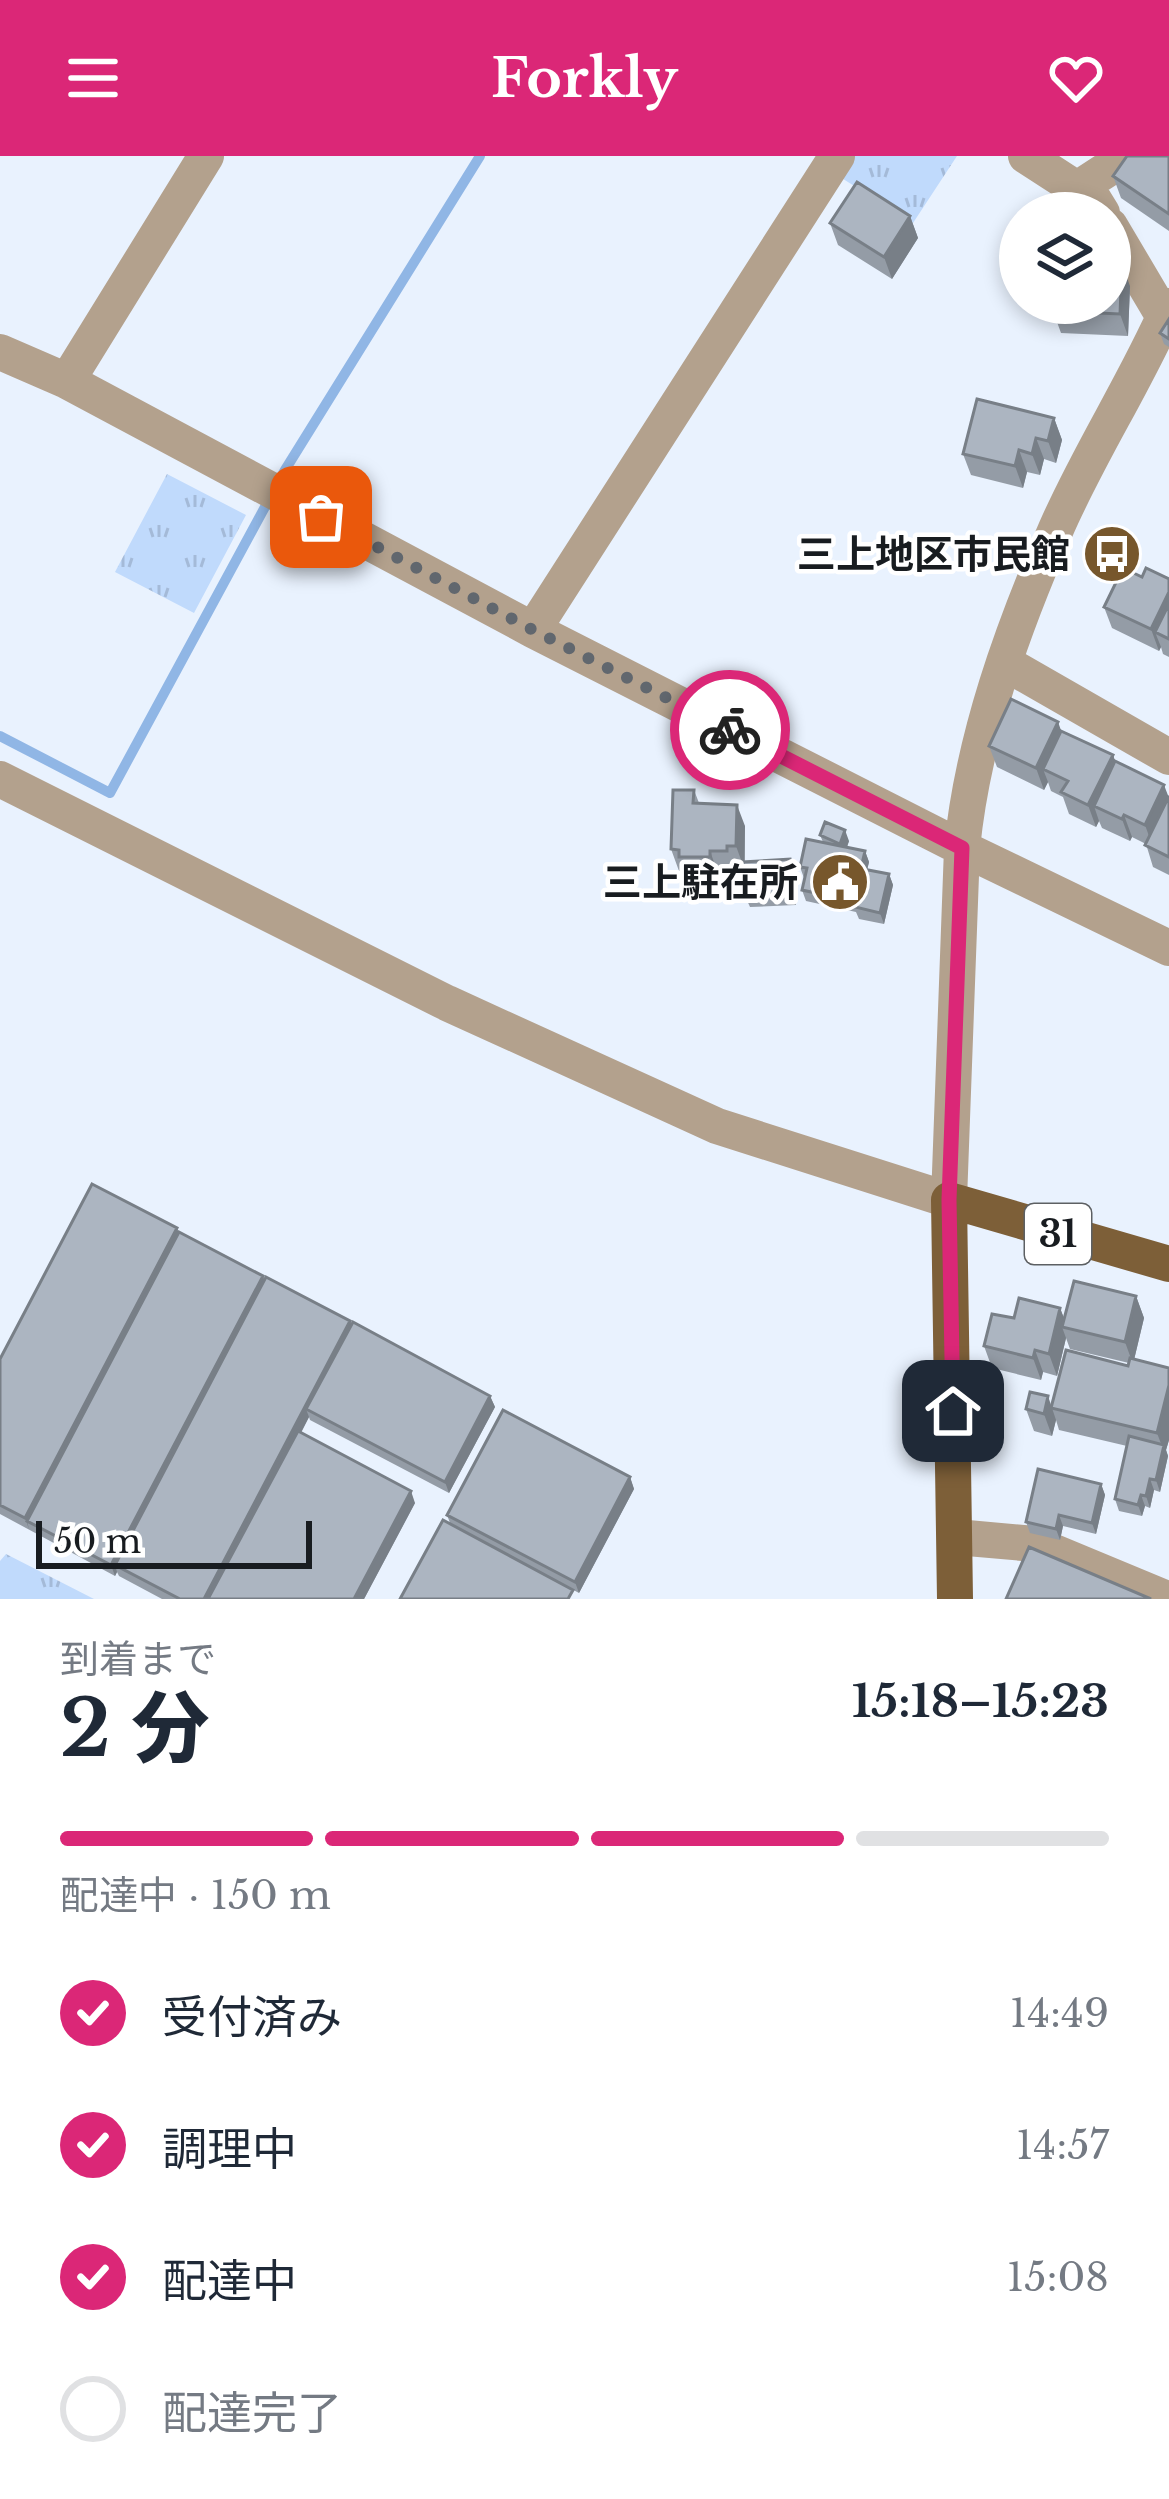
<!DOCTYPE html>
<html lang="ja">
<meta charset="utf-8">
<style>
:root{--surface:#fff;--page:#f2f2f3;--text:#1f2937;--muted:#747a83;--line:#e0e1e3;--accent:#db2777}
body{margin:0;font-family:"Libre Baskerville","Noto Sans JP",serif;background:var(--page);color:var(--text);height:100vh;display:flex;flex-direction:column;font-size:45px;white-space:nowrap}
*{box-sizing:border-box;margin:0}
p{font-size:39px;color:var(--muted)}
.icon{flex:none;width:66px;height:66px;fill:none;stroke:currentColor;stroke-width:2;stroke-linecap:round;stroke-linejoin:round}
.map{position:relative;height:1443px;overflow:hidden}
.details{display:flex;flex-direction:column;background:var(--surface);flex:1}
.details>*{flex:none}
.tools{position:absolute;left:999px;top:36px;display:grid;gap:24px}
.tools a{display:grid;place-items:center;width:132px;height:132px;border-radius:50%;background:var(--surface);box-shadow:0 6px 18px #0003;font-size:60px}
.scale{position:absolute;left:36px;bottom:30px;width:276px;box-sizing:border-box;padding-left:12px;border:6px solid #181c20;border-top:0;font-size:33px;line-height:42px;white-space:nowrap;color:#181c20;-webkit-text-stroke:9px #fff;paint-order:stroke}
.pin{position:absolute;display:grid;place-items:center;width:102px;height:102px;color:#fff;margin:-51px;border-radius:24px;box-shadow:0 6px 18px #0006}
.courier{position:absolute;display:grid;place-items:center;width:120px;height:120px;margin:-60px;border:9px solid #db2777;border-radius:50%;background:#fff;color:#222;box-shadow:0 3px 15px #0007}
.overview em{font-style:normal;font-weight:800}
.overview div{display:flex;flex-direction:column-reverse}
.overview{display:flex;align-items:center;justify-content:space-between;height:204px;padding:0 60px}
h1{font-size:78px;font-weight:800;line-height:90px}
.bar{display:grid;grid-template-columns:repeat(4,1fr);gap:18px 12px;align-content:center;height:144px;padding:0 60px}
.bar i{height:15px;border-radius:9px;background:var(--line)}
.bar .selected{background:var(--accent)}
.bar p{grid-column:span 4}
ol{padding:0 60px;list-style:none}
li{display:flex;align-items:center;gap:36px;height:132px}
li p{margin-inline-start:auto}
li .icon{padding:12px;border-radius:50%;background:var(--accent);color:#fff;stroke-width:4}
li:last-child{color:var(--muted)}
li i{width:66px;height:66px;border:6px solid var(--line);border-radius:50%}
header{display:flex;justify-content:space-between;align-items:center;height:156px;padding:0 60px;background:var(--accent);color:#fff;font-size:54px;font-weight:800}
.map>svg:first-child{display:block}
.grass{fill:url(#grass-tufts)}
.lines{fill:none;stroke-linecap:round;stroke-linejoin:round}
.stream{stroke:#90b6e5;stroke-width:10}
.minor{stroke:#b3a18d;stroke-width:36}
.major{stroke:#7d5f38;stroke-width:36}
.wall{fill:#949ca6}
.shaded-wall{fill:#787f87}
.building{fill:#acb5c1;stroke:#787f87;stroke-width:3}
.done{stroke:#61676e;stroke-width:12;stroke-dasharray:0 21.6}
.route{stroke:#db2777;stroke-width:15}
.labels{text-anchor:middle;stroke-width:9;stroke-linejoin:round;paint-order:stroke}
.shield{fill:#fff;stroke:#5d6063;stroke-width:3}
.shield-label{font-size:36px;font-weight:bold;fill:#181c20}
.poi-label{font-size:39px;font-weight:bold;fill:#181c20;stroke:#fff;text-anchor:end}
</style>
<header><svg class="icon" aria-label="menu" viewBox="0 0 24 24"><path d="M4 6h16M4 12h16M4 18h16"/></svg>Forkly<svg class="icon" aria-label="heart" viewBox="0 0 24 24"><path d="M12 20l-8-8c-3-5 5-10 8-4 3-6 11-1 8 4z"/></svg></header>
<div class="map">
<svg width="1169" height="1443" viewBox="0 0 1169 1443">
<defs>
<pattern id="grass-tufts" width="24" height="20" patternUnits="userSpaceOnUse" patternTransform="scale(3)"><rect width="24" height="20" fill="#c0dafc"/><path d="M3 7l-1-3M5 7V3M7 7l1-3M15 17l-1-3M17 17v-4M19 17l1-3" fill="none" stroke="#a4bad8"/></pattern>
</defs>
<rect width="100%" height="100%" fill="#e9f2fe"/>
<!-- grass -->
<path class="grass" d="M853,0H957L913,67L840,21Z
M167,318L246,359L194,457L115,416Z
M6,1398L94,1443H0V1405Z"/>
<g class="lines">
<!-- stream -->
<path class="stream" d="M0,580L110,637L285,314L480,0"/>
<!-- minor -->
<path class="minor" d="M1026,0L1094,44L1102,57
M1077,33L1128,0
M1110,70L1164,161
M0,196L67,225L533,474L962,692L1169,792
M67,225L206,0
M533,474L837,0
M1005,507L1169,601
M0,623L447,847L717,970L949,1044L962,692C973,582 1012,474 1056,373C1089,297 1136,226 1169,150
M956,1381L1035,1388L1167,1443"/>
<!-- major -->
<path class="major" d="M955,1443L949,1044L1169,1108"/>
</g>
<!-- wall -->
<path class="wall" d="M1169,0V75L1121,42L1113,20Z
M910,60L918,82L892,123L838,89L830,67Z
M1130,130L1128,180L1061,177L1053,155Z
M1169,163V191L1164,188L1160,177Z
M1054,262L1062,284L1056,307L1044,303L1040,319L1027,316L1023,332L971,319L963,298Z
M1142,421L1169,423V501L1163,498L1161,491L1159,495L1112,472L1104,451Z
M1061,575L1113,599L1115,606L1169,640V719L1153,711L1146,688L1132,681L1130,685L1102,672L1099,665L1096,671L1069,658L1063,641L1051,635L1048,626L1044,634L997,611L989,590Z
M694,634L699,647L745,670V706L790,703L794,714L796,749L750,751L745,740L744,712H735V717H718V723H687L685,716L679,715L671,693Z
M820,679L849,685L847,691L865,695L869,706L867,714L889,718L893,729L884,768L859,763L856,756L806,745L802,734L804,722L800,711L823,686Z
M177,1072L178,1077L265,1124L350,1165L351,1168L490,1240L495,1251L449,1337L310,1264L309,1261L301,1277L415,1347L364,1443H162L119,1420L117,1416L115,1420L0,1358V1203Z
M1136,1140L1144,1162L1134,1204L1169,1212V1284L1166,1294L1168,1300L1160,1336L1154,1334L1150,1352L1145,1350L1142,1360L1119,1355L1115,1343L1127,1290L1059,1274L1056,1264L1052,1280L1034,1275L1026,1253L1052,1250L1128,1210L1129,1207L1070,1193L1066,1182L1057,1220L1043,1216L1041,1224L992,1212L984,1190L1014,1162L1060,1152L1064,1163Z
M630,1321L634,1333L579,1437L450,1367L447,1359Z
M1101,1328L1105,1339L1096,1378L1063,1370L1060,1384L1030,1377L1026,1366Z"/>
<!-- shaded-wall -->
<path class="shaded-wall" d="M910,60L918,82L892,123L884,101Z
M1122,108L1130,130L1128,180L1120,158Z
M1054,262L1062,284L1056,307L1048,285Z
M1036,282L1044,303L1040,319L1032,298Z
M1019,294L1027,316L1023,332L1015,310Z
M1169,436V474L1155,476L1161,491L1159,495L1151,473Z
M1058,566L1066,588L1043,613L1048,626L1044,634L1036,612Z
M1113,599L1121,621L1094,650L1099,665L1096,671L1088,649Z
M1164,629L1169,642L1153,691L1145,669Z
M737,649L745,670L744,712L736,690Z
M1124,659L1132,681L1130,685L1122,663Z
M845,674L849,685L844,699L840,688Z
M710,695L718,717V723L710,701Z
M865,695L869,706L858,752H856L853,745Z
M790,703L794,714L796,749L792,737Z
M889,718L893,729L884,768L880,757Z
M177,1072L181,1084L27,1365L29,1373L25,1362Z
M263,1120L267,1132L115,1409L117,1416L115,1420L111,1409Z
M1136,1140L1144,1162L1133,1208L1125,1186Z
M1060,1152L1068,1172L1062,1171L1066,1182L1057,1220L1049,1198Z
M350,1165L354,1176L306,1253L309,1261L214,1443H204Z
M1035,1194L1043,1216L1041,1224L1033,1202Z
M1169,1229V1284L1166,1294L1168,1300L1160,1336L1156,1324L1163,1293L1157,1277Z
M490,1240L495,1251L449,1337L445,1326Z
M1048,1240L1056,1264L1052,1280L1044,1258Z
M630,1321L634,1333L579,1437L575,1426Z
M1150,1323L1154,1334L1150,1352L1146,1340Z
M1101,1328L1105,1339L1096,1378L1092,1367Z
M411,1335L415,1347L364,1443H354Z
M1141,1339L1145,1350L1142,1360L1138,1349Z
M1059,1359L1063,1370L1060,1384L1056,1373Z"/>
<!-- building -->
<path class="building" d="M1127,0H1169V58L1113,20Z
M857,26L910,60L884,101L830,67Z
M1110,108H1122L1120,158L1053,155V147H1110Z
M1169,163V183L1160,177Z
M977,243L1054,262L1048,285L1036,282L1032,298L1019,294L1015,310L963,298Z
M1123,412L1142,421L1146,412L1169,423V436L1151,473L1104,451Z
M1169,448V483L1155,476Z
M1011,543L1058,566L1036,612L989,590Z
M1061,575L1113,599L1088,649L1061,636L1068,625L1043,613Z
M1115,605L1164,629L1145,669L1124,659L1122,663L1094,650Z
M673,634H694L693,647L737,649L736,690H727V695H710V701H679V694L671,693Z
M1169,640V701L1145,689Z
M825,666L845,674L840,688L820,679Z
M806,683L865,695L853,745L802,734L807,712L800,711Z
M790,703L792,737L745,740L743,706Z
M863,713L889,718L880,757L855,751Z
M92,1028L177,1072L25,1362L0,1349V1203Z
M179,1076L263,1120L111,1409L27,1365Z
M266,1121L350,1165L204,1443H180L115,1409Z
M1074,1125L1136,1140L1125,1186L1062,1171Z
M1019,1142L1060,1152L1049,1198L1035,1194L1033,1202L984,1190L992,1158L1014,1162Z
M353,1166L490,1240L445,1326L306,1253Z
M1066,1194L1128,1210L1130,1202L1169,1212V1229L1157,1277L1051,1252Z
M1030,1236L1048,1240L1044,1258L1026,1253Z
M503,1254L630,1321L575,1426L447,1359Z
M298,1275L411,1335L354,1443H208Z
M1129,1280L1164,1289L1156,1324L1150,1323L1146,1340L1141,1339L1138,1349L1115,1343Z
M1038,1313L1101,1328L1092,1367L1059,1359L1056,1373L1026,1366Z
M443,1364L573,1434L568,1443H400Z
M1029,1391L1151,1443H1006Z"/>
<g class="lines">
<!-- done -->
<path class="done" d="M321,361L533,474L730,574"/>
<!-- route -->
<path class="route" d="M730,574L962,692L949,1044L953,1255"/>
</g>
<!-- icons -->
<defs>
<g id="bus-disc" transform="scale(3)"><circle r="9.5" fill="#77572c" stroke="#fff"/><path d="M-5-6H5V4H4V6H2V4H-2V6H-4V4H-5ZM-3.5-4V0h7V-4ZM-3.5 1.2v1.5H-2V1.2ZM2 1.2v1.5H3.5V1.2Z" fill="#fff"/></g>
<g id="civic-disc" transform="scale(3)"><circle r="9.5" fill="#77572c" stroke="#fff"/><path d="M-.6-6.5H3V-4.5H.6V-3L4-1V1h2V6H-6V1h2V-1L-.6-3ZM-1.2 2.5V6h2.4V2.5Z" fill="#fff"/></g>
</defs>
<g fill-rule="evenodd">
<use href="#bus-disc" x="1112" y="398"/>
<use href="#civic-disc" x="840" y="726"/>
</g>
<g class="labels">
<!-- shield labels -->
<rect class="shield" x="1025" y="1048" width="66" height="60" rx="9"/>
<g class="shield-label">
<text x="1058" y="1091">31</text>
</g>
<!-- poi labels -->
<g class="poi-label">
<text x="1070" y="412">三上地区市民館</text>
<text x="798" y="740">三上駐在所</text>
</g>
</g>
</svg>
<div class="tools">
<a><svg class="icon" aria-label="layers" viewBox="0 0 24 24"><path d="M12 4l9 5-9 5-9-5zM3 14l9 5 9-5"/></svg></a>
</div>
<div class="scale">50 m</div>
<div class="pin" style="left:321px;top:361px;background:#ea580c"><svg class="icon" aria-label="bag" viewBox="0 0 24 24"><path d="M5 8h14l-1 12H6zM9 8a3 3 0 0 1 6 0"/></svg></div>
<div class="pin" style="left:953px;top:1255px;background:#1f2937"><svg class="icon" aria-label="home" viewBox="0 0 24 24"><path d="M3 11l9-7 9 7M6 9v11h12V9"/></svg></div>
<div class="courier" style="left:730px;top:574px"><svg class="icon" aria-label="bike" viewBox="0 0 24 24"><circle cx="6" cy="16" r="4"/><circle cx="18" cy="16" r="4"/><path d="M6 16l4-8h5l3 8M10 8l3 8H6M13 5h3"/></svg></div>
</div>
<section class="details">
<div class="overview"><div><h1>2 分</h1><p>到着まで</p></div><em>15:18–15:23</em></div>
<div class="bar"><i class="selected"></i><i class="selected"></i><i class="selected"></i><i></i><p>配達中 · 150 m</p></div>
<ol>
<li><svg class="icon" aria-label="check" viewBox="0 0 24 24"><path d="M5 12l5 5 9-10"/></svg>受付済み<p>14:49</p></li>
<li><svg class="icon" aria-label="check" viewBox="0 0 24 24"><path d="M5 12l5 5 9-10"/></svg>調理中<p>14:57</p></li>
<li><svg class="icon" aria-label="check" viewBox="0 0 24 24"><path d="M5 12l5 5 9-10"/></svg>配達中<p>15:08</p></li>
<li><i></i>配達完了</li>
</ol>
</section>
